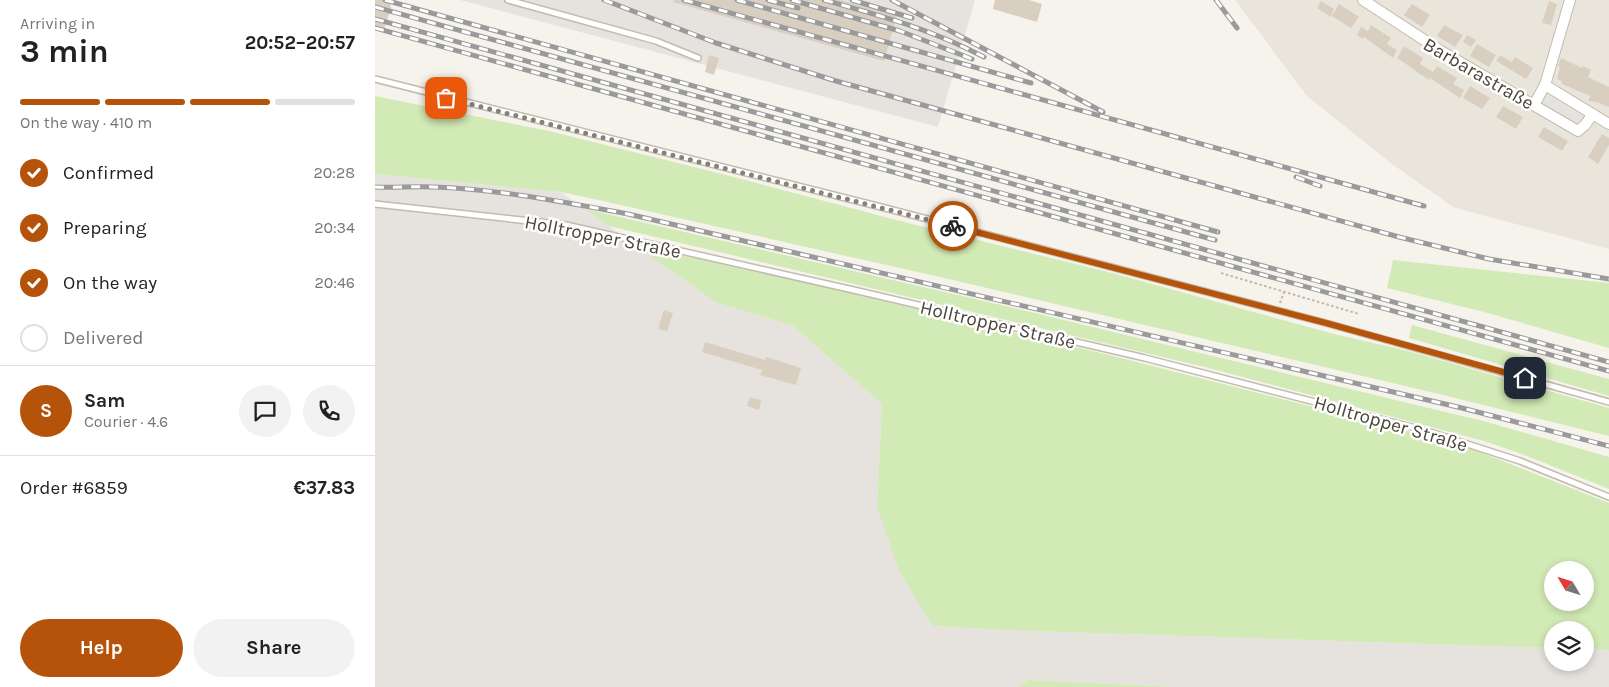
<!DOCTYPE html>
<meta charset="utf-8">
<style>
:root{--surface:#fff;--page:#f2f2f2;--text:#222;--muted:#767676;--line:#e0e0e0;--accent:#b45309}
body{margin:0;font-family:Karla,sans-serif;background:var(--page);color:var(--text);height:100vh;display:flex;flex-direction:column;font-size:19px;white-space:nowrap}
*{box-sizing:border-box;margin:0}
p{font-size:16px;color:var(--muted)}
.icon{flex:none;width:28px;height:28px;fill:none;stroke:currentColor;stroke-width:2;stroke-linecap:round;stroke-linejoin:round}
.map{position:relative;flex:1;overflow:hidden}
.panel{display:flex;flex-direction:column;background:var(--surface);width:375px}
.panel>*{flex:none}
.needle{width:32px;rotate:308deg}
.buttons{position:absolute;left:1169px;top:561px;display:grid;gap:10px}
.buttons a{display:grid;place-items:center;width:50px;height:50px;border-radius:50%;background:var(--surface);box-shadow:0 2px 8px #0003;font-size:25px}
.pin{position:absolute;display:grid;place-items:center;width:42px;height:42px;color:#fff;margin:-21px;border-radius:10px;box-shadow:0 2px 8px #0006}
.courier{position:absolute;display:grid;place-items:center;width:50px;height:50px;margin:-25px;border:4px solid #b45309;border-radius:50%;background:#fff;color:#222;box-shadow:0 1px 6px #0007}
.overview em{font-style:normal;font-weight:700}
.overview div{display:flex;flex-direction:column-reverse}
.overview{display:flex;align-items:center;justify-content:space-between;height:85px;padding:0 20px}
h1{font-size:32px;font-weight:700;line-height:38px}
.bar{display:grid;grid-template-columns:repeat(4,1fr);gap:8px 5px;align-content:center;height:60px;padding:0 20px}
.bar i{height:6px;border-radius:4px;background:var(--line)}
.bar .active{background:var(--accent)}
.bar p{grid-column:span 4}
.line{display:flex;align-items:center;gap:12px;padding:0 20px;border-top:1px solid var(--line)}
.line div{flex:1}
.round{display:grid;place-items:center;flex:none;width:52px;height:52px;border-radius:26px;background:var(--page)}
ol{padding:0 20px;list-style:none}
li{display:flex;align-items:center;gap:15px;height:55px}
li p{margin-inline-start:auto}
li .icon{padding:5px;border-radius:50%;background:var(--accent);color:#fff;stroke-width:4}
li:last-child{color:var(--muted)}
li i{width:28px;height:28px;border:2px solid var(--line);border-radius:50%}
.cta{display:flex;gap:10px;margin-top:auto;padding:10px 20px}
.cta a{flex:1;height:58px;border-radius:30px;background:var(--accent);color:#fff;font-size:20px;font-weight:700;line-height:58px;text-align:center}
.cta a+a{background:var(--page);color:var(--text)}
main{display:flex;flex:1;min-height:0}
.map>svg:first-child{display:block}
.residential{fill:#eae5da}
.industrial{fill:#e6e2dd}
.green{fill:#d2eab5;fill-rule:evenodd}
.parking{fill:#e5e3e0}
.building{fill:#d8cfc1}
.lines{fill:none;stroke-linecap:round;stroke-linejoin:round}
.service-casing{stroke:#c2bbae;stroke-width:8}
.minor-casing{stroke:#c2bbae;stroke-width:12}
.path{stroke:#c4b79f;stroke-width:2;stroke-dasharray:2.5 2.5;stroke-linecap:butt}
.service{stroke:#fff;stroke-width:5}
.minor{stroke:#fff;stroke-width:10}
.rail-casing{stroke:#9a9a9a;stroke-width:5}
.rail{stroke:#fff;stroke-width:3;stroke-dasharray:9;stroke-linecap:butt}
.done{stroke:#878178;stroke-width:5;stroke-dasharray:0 9}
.route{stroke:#b45309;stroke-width:6}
.labels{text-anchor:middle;stroke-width:5;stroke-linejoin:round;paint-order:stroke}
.street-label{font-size:19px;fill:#4b4439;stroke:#fff}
</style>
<main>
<section class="panel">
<div class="overview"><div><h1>3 min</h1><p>Arriving in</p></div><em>20:52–20:57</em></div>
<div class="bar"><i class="active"></i><i class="active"></i><i class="active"></i><i></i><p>On the way · 410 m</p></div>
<ol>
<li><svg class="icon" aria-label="check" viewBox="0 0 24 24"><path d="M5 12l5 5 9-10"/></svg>Confirmed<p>20:28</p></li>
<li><svg class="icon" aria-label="check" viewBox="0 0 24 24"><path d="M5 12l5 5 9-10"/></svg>Preparing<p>20:34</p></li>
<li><svg class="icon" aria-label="check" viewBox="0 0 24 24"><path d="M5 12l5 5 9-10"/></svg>On the way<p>20:46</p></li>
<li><i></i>Delivered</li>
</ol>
<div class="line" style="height:90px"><b class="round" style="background:var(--accent);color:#fff">S</b><div><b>Sam</b><p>Courier · 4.6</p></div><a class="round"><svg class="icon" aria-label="chat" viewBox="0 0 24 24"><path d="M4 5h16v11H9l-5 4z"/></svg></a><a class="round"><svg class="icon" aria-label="phone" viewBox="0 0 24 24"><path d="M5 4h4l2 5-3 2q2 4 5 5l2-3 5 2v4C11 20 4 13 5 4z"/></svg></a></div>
<div class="line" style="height:65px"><div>Order #6859</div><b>€37.83</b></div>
<div class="cta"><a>Help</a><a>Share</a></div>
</section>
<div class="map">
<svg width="1234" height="687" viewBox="0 0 1234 687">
<rect width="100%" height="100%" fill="#f6f3ec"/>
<!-- residential -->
<path class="residential" d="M860,0H1234V249L1078,207L1017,164L932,96Z"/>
<!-- industrial -->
<path class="industrial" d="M85,0H600L563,127Z
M0,174L186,192L342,303L417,325L507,404L502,506L558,626L627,630L1177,648L1178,662H1210V649L1234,650V687H798L653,680L644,687H0Z"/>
<!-- green -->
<path class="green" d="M0,96L174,131L347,174L525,221L737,273L955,333L1033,351L1234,408V436L1064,394L578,280L219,199L186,192L0,174Z
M210,209L639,308L1112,422L1234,457V489L1147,454L1109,441L830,367L234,226Z
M264,248L325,259L459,289L738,356L1048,435L1105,452L1234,503V650L1210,649V630H1178L1177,648L627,630L558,626L525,573L502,506L507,404L417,325L342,303ZM1178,570H1210V602H1178Z
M1018,260L1234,283V348L1113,313L1012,288Z
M1037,325L1234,379V396L1034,338Z
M653,680L798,687H644Z"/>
<!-- parking -->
<path class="parking" d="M1177,93L1209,112L1210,117L1206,123L1197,124L1168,106L1167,98Z"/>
<!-- building -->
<path class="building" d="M0,0H14L16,8L9,30L0,27Z
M299,0H465L522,16L509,61L298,2Z
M620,0H654L667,4L662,22L618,9Z
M946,1L959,9L956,17L942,8Z
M1174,1L1182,4L1176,25L1167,23Z
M964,4L984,17L976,28L957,16Z
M1037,4L1055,15L1047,27L1029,15Z
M996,25L1016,38L1012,44L1022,50L1018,58L989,37L988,39L982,35L986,27L993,31Z
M1069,25L1088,35L1080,47L1062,36Z
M1092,35L1101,40L1096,47L1088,42Z
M1102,44L1121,55L1114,67L1095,56Z
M1029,46L1048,58L1045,64L1058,72L1062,66L1082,78L1078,84L1089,90L1085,98L1055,78L1054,80L1040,71V70L1022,58Z
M334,55L344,58L339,75L330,72Z
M1125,55L1137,62L1140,57L1158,68L1151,79L1121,61Z
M1186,58L1207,68L1208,66L1216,70L1213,77L1234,87V107L1221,102L1213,101L1215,96L1187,84V81L1182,79L1185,67L1183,66Z
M1095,86L1115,98L1107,109L1088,98Z
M1128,106L1148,117L1141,129L1121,117Z
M1169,127L1193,141L1187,151L1163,137Z
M1227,134L1234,138V145L1223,164L1213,157Z
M289,310L298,313L292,331L283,329Z
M330,342L390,360L391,357L426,368L421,385L385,375L387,370L327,352Z
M375,397L386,400L384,410L372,406Z"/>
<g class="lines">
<!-- service casing -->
<g class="service-casing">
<path id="service" d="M133,0L281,41L323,58
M0,79L510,208L951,323L1234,402
M0,204L191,225L483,291L770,358L1052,431L1145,461L1234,497"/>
</g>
<!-- minor casing -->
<g class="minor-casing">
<path id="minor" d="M988,0L1066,51L1203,131L1210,125L1218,114
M1170,85L1234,124
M1159,105L1170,85L1195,0"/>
</g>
<!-- path -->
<path class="path" d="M846,273L984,314
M905,303L909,292"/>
<!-- service -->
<use href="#service" class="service"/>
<!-- minor -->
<use href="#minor" class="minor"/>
<!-- rail casing -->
<g class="rail-casing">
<path id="rail" d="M10,0L843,232
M229,0L341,43L461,81L1024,237L1114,259L1234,279
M309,0L1049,206
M362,0L656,83
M393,0L423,8
M417,0L525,31L597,59
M449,0C507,16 555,29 609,57
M477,0L537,18
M517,0L728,112
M841,0L862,28
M0,7L840,240
M0,19L1234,362
M0,28L1234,371
M921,177L945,186
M0,187C19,188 39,186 58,187C123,189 189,202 253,214L1087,408L1234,446"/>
</g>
<!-- rail -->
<use href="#rail" class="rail"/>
</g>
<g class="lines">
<!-- done -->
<path class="done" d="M71,98L578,226"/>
<!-- route -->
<path class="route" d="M578,226L951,323L1150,378"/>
</g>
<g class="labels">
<!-- street labels -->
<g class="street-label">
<text transform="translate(1104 73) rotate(30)" y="7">Barbarastraße</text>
<text transform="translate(228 236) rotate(11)" y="7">Holltropper Straße</text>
<text transform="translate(623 324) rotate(13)" y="7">Holltropper Straße</text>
<text transform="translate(1016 423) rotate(16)" y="7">Holltropper Straße</text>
</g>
</g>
</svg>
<div class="buttons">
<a><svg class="needle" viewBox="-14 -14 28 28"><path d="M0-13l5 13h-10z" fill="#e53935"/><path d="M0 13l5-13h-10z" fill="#767676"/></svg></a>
<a><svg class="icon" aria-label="layers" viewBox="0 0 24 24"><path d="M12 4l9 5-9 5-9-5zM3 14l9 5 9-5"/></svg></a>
</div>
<div class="pin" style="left:71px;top:98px;background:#ea580c"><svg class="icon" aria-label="bag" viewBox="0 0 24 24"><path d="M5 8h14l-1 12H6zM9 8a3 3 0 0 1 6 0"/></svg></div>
<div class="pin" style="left:1150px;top:378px;background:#1f2937"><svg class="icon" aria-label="home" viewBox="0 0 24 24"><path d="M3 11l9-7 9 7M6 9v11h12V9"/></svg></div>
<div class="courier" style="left:578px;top:226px"><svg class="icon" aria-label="bike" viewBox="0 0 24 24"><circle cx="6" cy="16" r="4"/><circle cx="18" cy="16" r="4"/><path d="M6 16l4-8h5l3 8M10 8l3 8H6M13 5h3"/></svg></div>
</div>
</main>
